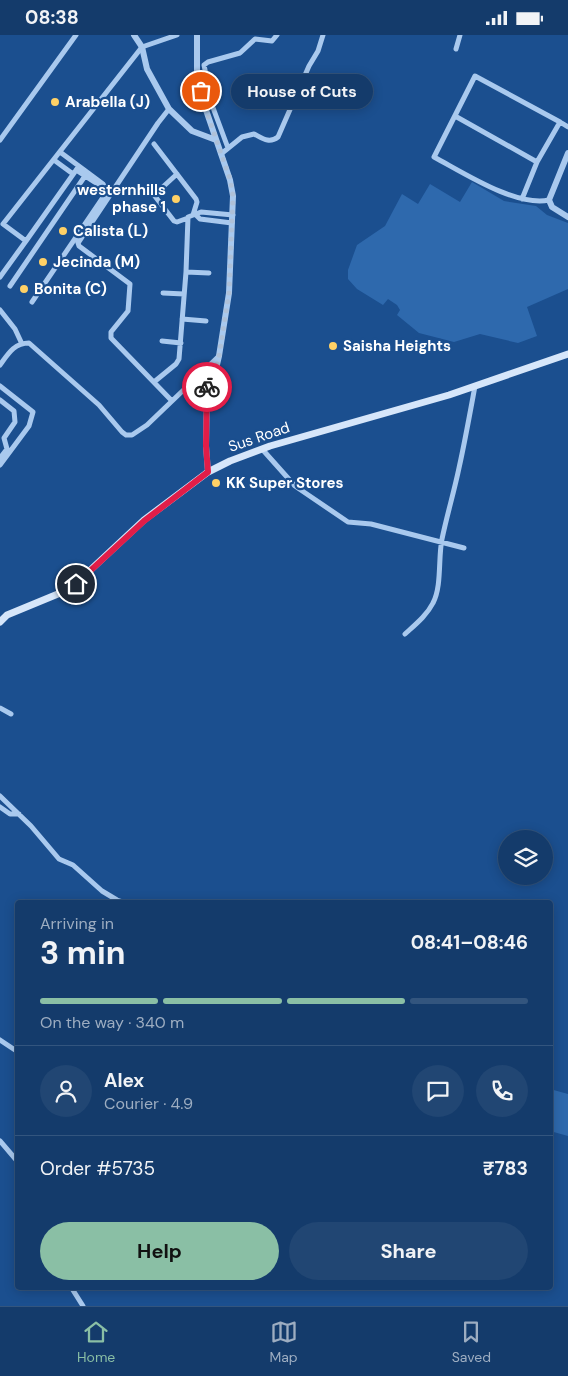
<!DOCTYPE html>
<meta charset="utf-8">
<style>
:root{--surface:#143b6b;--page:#214673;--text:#f1f3f6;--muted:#9dadc1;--line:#33557e;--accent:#8abfa5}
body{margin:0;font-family:"DM Sans",sans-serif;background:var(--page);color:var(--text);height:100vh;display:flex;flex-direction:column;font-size:19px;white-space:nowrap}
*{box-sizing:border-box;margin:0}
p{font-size:16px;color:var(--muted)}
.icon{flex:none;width:28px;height:28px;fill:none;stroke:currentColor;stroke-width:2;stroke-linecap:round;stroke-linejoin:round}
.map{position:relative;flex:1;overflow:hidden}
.drawer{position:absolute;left:15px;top:865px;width:538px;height:390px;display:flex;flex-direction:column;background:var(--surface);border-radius:5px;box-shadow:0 2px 12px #0003,0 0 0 1px var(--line)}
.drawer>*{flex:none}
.tools{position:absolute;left:498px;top:795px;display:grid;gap:10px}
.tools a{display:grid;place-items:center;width:55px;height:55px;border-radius:50%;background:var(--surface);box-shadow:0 2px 12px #0003,0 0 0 1px var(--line);font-size:25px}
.pin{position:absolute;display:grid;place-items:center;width:42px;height:42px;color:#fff;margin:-21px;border:2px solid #fff;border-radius:50%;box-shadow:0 1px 5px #0007}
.courier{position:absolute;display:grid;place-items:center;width:50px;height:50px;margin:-25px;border:4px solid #e11d48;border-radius:50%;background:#fff;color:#222;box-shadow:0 1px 6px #0007}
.bubble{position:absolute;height:35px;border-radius:18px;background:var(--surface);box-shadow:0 2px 12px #0003,0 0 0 1px var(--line);font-size:16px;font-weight:700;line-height:35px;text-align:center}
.summary em{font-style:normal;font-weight:700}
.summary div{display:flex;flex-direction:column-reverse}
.summary{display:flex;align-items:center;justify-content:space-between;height:85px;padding:0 25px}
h1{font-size:32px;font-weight:700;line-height:38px}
.bar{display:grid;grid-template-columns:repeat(4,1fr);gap:8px 5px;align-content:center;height:60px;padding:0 25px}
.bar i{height:6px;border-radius:4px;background:var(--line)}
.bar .selected{background:var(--accent)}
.bar p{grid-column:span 4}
.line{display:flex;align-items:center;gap:12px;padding:0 25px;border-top:1px solid var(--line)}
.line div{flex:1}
.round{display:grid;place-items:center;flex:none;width:52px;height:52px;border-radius:26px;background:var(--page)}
.action{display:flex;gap:10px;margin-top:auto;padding:10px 25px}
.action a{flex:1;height:58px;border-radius:30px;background:var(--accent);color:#111;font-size:20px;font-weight:700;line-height:58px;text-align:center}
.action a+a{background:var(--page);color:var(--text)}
.status{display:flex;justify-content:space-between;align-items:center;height:35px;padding:0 25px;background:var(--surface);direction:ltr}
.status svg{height:14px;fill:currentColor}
.tab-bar{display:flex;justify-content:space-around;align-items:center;height:70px;border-top:1px solid var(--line);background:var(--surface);font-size:14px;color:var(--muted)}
.tab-bar a{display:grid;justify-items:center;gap:2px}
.tab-bar .selected{color:var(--accent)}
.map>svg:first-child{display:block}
.green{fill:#2e69ad}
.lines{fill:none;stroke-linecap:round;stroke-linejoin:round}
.minor{stroke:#a9c9ee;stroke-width:5}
.tertiary{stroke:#a9c9ee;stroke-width:6}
.secondary{stroke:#d6e6fa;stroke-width:7}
.done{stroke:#afc1d8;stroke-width:5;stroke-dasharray:0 9}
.route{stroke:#e11d48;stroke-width:6}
.poi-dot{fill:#ffd166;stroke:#1b4f8f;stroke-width:2}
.labels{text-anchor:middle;stroke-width:4.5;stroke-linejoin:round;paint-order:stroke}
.poi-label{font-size:15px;font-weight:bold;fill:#fff;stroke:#1b4f8f;text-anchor:start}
.street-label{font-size:15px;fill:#fff;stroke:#1b4f8f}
</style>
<div class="status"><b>08:38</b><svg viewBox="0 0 49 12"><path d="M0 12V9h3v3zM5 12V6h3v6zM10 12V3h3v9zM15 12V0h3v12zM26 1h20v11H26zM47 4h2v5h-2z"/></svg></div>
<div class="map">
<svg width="568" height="1271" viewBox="0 0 568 1271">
<rect width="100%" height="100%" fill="#1b4f8f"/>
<!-- green -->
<path class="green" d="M472,147L504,166L536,171L547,180L568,188V254L527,272L537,301L518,308L480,299L454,307L419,298L397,280L400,275L397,270L388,264L383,270L357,254L348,244V235L357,210L385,191L402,159L418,169L430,149L460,167Z
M550,1054L568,1059V1101L550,1096Z"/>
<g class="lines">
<!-- minor -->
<path class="minor" d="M456,14L460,0
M169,74L158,88L78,208L79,211L130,249L128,276L111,297V303L172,366
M455,81L537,127
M560,87L568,92
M0,105L76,0
M154,109L196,164L197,167L193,180
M228,113L212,70L204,30L208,27L240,18L255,4L272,6L277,0
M60,117L103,149L106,154
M221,119L242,102L254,99C262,103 269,109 278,102L309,31L318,16L323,0
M54,125L73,139
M79,131L26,206L3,189L142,12L177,0
M76,135L105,154
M177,139L154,160L174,186L177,187L188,183
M522,164L537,127L560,87L475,41L434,122C464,138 516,172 549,165
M195,179L200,184L232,188
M186,237L209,238
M0,242L26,206
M10,251L85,141
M163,258L184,259
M32,267L106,158V154
M0,275L15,294L22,309
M182,284L206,286
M162,306L181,308
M0,330C8,319 14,308 29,308L99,370L122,397L126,400H132L147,390L219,321
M154,347L176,329L179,324L186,237L188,182L201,177L233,180
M0,351L33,377L29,391L0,430
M0,365L14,376L15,387L4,403L7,414L0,423
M262,414L295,451L348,487L371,489L464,513
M405,599C416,589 427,580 433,568C442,551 438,523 442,504C447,480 454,457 459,433C465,406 470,378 475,351
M0,673L11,679
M0,761L31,791L59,824L73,830L102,856L117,865L126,868
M0,772L10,779H19
M0,1005L18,1017
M0,1106L18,1127
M71,1252L83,1271"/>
<!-- tertiary -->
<path class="tertiary" d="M134,0L142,12L147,34L169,74L192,96L216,105
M197,0V36L201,56L206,75L230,145L233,161L229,258L219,321L216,334L207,353L206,411L208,437
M568,118L549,165L552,172L568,182"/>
<!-- secondary -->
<path class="secondary" d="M0,587L7,580L70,554L144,485L208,437L230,426L270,411L449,360L568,319"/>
</g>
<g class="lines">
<!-- done -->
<path class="done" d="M201,56L206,75L230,144L233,161L229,258L219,321L216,334L207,352"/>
<!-- route -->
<path class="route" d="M76,549L144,486L208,437L206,411L207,352"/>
</g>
<!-- markers -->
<g class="poi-dot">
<circle cx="55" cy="67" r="5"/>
<circle cx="176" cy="164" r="5"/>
<circle cx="63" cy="196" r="5"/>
<circle cx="43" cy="227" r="5"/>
<circle cx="24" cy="254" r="5"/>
<circle cx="333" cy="311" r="5"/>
<circle cx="216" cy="448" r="5"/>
</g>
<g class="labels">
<!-- poi labels -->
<g class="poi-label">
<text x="65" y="72">Arabella (J)</text>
<text x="166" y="160" text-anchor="end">westernhills<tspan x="166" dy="17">phase 1</tspan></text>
<text x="73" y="201">Calista (L)</text>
<text x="53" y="232">Jecinda (M)</text>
<text x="34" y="259">Bonita (C)</text>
<text x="343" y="316">Saisha Heights</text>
<text x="226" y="453">KK Super Stores</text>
</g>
<!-- street labels -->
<g class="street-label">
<text transform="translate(259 402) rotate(-19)" y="5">Sus Road</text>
</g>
</g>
</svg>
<div class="tools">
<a><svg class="icon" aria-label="layers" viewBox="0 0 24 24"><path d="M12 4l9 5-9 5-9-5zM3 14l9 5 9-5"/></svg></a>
</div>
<div class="pin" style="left:201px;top:56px;background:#ea580c"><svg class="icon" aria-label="bag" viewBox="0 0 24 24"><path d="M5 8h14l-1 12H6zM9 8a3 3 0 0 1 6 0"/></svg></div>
<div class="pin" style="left:76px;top:549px;background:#1f2937"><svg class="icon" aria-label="home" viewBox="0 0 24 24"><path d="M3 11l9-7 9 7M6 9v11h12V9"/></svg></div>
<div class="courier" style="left:207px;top:352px"><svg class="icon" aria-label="bike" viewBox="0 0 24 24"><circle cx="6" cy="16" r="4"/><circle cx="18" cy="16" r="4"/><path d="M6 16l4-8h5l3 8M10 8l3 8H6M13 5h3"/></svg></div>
<div class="bubble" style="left:231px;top:39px;width:142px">House of Cuts</div>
<section class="drawer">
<div class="summary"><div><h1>3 min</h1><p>Arriving in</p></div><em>08:41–08:46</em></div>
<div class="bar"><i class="selected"></i><i class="selected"></i><i class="selected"></i><i></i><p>On the way · 340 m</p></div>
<div class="line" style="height:90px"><a class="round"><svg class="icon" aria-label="person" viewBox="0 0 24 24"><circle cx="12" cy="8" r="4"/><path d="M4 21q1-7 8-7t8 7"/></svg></a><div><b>Alex</b><p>Courier · 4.9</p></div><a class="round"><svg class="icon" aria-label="chat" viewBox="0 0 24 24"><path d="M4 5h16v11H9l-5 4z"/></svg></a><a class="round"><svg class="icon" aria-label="phone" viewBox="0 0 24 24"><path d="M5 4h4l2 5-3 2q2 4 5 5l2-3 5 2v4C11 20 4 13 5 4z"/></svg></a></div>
<div class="line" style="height:65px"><div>Order #5735</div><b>₹783</b></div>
<div class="action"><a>Help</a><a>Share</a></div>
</section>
</div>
<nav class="tab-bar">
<a class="selected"><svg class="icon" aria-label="home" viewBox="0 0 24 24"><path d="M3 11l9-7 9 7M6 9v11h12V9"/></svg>Home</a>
<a><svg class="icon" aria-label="map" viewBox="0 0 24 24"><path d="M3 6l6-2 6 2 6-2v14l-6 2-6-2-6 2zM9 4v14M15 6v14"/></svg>Map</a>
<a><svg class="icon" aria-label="saved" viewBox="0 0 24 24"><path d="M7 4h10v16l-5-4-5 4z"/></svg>Saved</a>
</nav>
